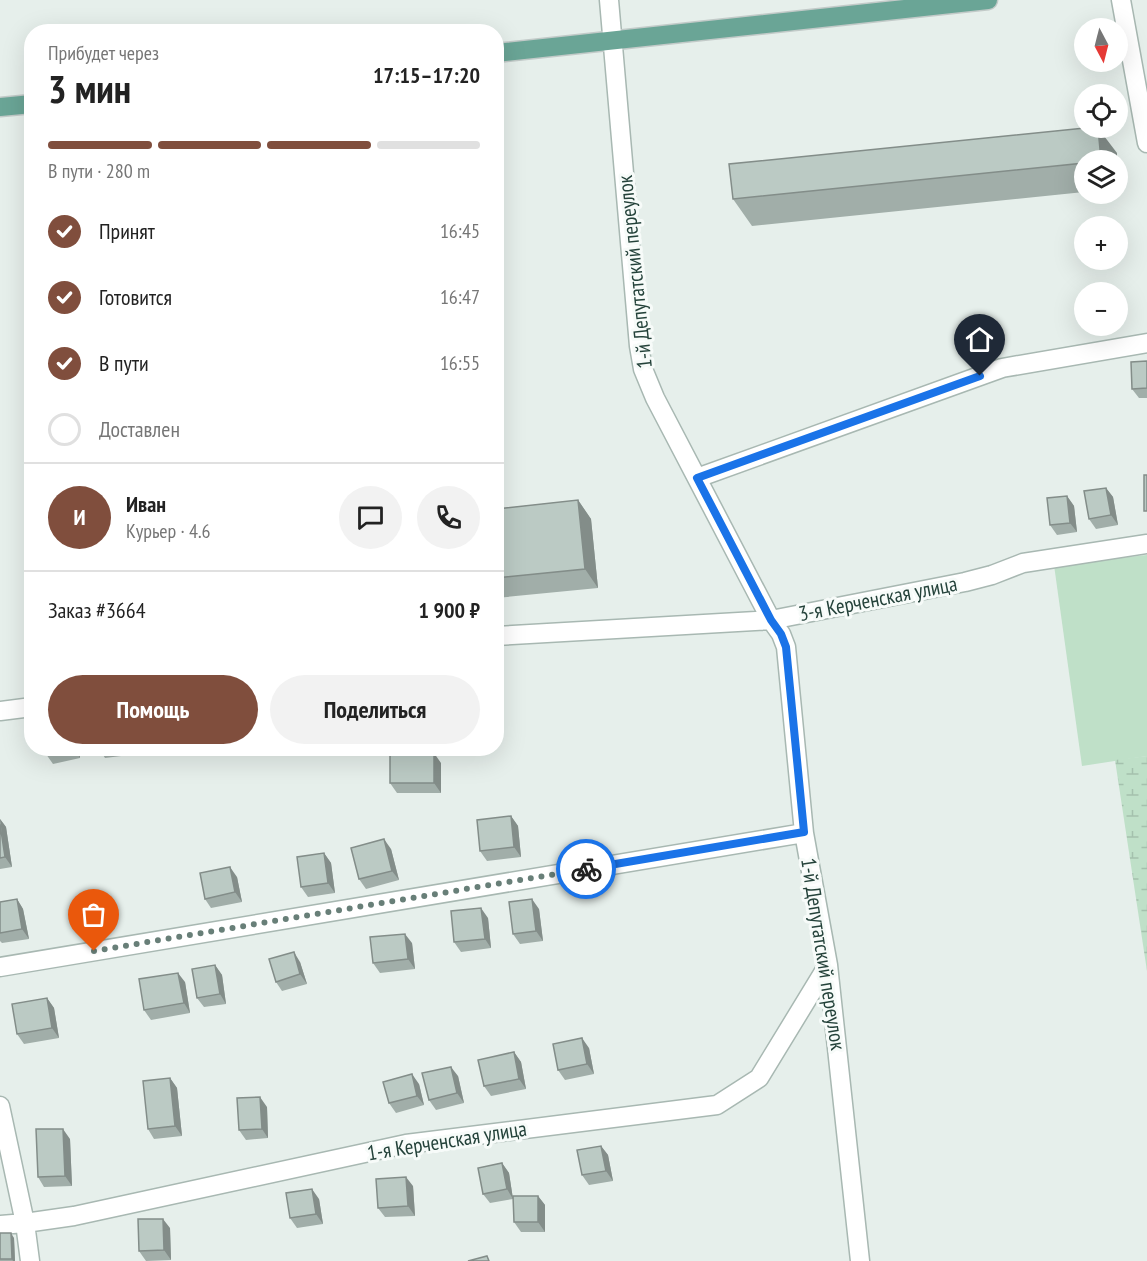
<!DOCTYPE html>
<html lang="ru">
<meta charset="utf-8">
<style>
:root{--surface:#fff;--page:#f2f2f2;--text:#222;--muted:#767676;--line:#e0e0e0;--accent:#804e3d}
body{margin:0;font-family:"PT Sans Narrow",sans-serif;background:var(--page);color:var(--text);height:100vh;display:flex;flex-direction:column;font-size:22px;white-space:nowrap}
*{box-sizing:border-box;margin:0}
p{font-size:20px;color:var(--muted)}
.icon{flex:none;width:33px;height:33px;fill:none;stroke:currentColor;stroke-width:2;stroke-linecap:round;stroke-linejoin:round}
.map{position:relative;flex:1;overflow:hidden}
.details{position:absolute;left:24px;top:24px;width:480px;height:732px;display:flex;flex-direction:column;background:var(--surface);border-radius:24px;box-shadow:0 6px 24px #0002}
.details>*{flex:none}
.needle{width:39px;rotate:173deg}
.fabs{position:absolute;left:1074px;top:18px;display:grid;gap:12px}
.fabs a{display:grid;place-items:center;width:54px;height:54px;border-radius:50%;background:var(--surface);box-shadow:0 6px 24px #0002;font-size:30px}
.pin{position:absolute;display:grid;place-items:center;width:51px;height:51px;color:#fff;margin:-62px -26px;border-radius:50% 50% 50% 0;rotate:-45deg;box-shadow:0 0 6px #0007}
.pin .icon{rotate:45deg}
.courier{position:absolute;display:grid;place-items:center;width:60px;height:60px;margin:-30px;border:4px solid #1a73e8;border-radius:50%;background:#fff;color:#222;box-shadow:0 2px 8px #0007}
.headline em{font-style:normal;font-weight:700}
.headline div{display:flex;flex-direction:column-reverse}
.headline{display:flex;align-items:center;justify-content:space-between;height:102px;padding:0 24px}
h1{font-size:39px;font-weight:700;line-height:45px}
.bar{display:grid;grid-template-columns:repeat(4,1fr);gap:9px 6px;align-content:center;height:72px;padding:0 24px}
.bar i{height:8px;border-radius:4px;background:var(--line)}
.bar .current{background:var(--accent)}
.bar p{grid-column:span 4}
.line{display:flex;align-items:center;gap:15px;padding:0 24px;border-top:2px solid var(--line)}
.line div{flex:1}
.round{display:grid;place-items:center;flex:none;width:63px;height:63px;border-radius:32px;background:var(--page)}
ol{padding:0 24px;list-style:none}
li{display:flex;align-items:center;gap:18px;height:66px}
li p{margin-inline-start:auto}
li .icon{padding:6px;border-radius:50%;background:var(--accent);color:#fff;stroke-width:4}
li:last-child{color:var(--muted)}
li i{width:33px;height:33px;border:3px solid var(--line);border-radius:50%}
.action{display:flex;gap:12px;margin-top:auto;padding:12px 24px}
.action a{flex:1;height:69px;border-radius:36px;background:var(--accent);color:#fff;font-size:24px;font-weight:700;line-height:69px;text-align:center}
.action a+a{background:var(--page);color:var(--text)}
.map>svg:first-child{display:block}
.green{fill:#bfe0c8}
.wetland{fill:url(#wetland-marsh)}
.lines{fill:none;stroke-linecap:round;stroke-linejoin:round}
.street-casing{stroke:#a8b8b2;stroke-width:21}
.primary-casing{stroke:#c2cac8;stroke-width:21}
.street{stroke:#fff;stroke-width:18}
.primary{stroke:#6aa596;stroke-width:18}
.wall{fill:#a1aea9}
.shaded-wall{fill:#838d89}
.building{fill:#bbcac4;stroke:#838d89;stroke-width:1.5}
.done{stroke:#687f78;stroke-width:6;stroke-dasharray:0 10.8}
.route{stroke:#1a73e8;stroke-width:8}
.labels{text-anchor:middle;stroke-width:6;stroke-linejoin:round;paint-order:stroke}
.street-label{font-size:21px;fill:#24423a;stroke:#f7fbf9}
</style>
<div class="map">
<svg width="1147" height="1261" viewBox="0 0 1147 1261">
<defs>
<pattern id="wetland-marsh" width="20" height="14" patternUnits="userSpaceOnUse" patternTransform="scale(1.5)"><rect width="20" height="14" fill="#bfe0c8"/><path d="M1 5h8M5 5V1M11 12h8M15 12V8" fill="none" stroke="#a4c1ad"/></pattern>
</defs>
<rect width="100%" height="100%" fill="#e6efeb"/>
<!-- green -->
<path class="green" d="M1147,555V756L1082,766L1054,565Z"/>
<!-- wetland -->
<path class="wetland" d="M1147,756V971L1115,760Z"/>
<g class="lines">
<!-- street casing -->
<g class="street-casing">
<path id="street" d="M609,0L639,346L643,369L655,398L771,620L781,634L786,647L804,833L828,965L860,1261
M1121,0L1147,143
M697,478L1002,368L1147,343
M496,636L771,620L965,582L992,575L1023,563L1147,544
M0,711L32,707
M0,967L804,833
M0,1106L25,1223L30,1261
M0,1225L25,1223L74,1216L406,1144L717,1105L759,1078L828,965"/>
</g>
<!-- primary casing -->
<g class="primary-casing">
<path id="primary" d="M496,53L988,0
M0,107L32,104"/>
</g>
<!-- street -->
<use href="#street" class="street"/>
<!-- primary -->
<use href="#primary" class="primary"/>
</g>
<!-- wall -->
<path class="wall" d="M1117,153V160H1084V192L752,226L733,199Z
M1147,361V398H1139L1132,389Z
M1106,488L1113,497L1118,525L1096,529L1089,519Z
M1067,496L1074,506L1077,532L1057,535L1050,525Z
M578,500L591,519L598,588L496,598V509Z
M45,748H79L80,758L53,764L46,754Z
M99,748H128L129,755L105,758Z
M188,748H215L191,754Z
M441,763V793H397L390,783Z
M511,816L518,826L521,857L487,861L480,851Z
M0,819L6,827L12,867L0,869Z
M391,849L399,880L366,889L359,879Z
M324,853L331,863L335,893L308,897L301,887Z
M237,877L242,902L211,908L205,899Z
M17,899L23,909L29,939L2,943L0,941V902Z
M539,909L543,941L520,944L513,934Z
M488,918L491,948L461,952L454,942Z
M412,943L415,969L380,973L373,963Z
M300,962L307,984L282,991L276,982Z
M215,965L222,975L226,1004L204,1007L197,998Z
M185,982L190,1013L151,1020L144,1010Z
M47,998L54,1008L59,1038L24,1044L17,1034Z
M589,1048L594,1074L565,1080L558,1070Z
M514,1052L521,1062L526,1089L491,1096L484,1086Z
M458,1076L464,1103L436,1110L429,1100Z
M170,1078L177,1088L182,1136L154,1139L148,1129Z
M419,1084L424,1105L396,1113L389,1103Z
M267,1107L268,1138L246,1140L239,1130Z
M70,1139L72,1186L44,1187L38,1177Z
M601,1146L608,1155L613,1181L589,1185L582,1175Z
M502,1163L509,1173L513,1199L490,1203L483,1194Z
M413,1186L415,1216L385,1217L378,1208Z
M538,1196L545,1205V1232H521L514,1222Z
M319,1199L323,1224L297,1228L290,1218Z
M170,1228L171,1260L146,1261L139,1251Z
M0,1233L14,1238L15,1261H0Z"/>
<!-- shaded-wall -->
<path class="shaded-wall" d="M1098,128L1117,153V160H1101Z
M1118,162L1120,188L1118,184Z
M1106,488L1113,497L1118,525L1111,515Z
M1067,496L1074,506L1077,532L1070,523Z
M578,500L591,519L598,588L585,569Z
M74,748H79L80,758Z
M434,753L441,763V793L434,783Z
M511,816L518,826L521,857L514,847Z
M0,819L6,827L12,867L5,857Z
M384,839L391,849L399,880L392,871Z
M324,853L331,863L335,893L328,883Z
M230,867L237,877L242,902L235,892Z
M17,899L23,909L29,939L22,929Z
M532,899L539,909L543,941L536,931Z
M481,908L488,918L491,948L485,939Z
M405,934L412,943L415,969L408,959Z
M294,952L300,962L307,984L300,974Z
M215,965L222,975L226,1004L220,994Z
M178,973L185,982L190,1013L184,1003Z
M47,998L54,1008L59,1038L52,1028Z
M582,1038L589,1048L594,1074L587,1064Z
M514,1052L521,1062L526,1089L519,1079Z
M451,1067L458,1076L464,1103L457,1093Z
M412,1074L419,1084L424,1105L417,1096Z
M170,1078L177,1088L182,1136L175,1126Z
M260,1097L267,1107L268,1138L262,1129Z
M63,1129L70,1139L72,1186L65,1176Z
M601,1146L608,1155L613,1181L606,1171Z
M502,1163L509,1173L513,1199L507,1189Z
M406,1177L413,1186L415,1216L408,1206Z
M312,1189L319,1199L323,1224L316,1214Z
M538,1196L545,1205V1232L538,1222Z
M163,1219L170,1228L171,1260L164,1250Z
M11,1233L14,1238L15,1261H13L12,1259Z"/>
<!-- building -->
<path class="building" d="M1085,128H1098L1101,160H1084V163L733,199L729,164Z
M1147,361V388L1132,389L1131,362Z
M1144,475H1147V511H1144Z
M1106,488L1111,515L1089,519L1084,491Z
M1067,496L1070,523L1050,525L1047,498Z
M578,500L585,569L496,578V509Z
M45,748H73L46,754Z
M390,753H434V783H390Z
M511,816L514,847L480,851L477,820Z
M0,824L5,857L0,858Z
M384,839L392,871L359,879L351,848Z
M324,853L328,883L301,887L297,857Z
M230,867L235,892L205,899L200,873Z
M17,899L22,929L0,933V902Z
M532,899L536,931L513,934L509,902Z
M481,908L485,939L454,942L451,911Z
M405,934L408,959L373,963L370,937Z
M294,952L300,974L276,982L269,959Z
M215,965L220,994L197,998L192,969Z
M178,973L184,1003L144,1010L139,979Z
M47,998L52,1028L17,1034L12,1004Z
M582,1038L587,1064L558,1070L553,1044Z
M514,1052L519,1079L484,1086L478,1060Z
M451,1067L457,1093L429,1100L422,1073Z
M412,1074L417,1096L389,1103L383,1082Z
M170,1078L175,1126L148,1129L143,1081Z
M260,1097L262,1129L239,1130L237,1098Z
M36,1129H63L65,1176L38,1177Z
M601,1146L606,1171L582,1175L577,1150Z
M502,1163L507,1189L483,1194L478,1168Z
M406,1177L408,1206L378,1208L376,1179Z
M312,1189L316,1214L290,1218L286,1193Z
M513,1196H538V1222H514Z
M138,1219H163L164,1250L139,1251Z
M0,1233H11L12,1259H0Z
M487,1256L489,1261H468Z"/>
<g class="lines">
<!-- done -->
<path class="done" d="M94,951L586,869"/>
<!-- route -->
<path class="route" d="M586,869L804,832L786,647L781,634L771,620L697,478L980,376"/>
</g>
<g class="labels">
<!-- street labels -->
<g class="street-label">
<text transform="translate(635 272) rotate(-96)" y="7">1-й Депутатский переулок</text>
<text transform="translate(878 599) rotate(-11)" y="7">3-я Керченская улица</text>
<text transform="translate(823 954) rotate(81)" y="7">1-й Депутатский переулок</text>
<text transform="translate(447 1141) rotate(-9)" y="7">1-я Керченская улица</text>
</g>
</g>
</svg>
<div class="fabs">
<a><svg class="needle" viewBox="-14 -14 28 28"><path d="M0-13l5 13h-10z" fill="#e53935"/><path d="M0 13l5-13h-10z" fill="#767676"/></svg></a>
<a><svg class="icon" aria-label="locate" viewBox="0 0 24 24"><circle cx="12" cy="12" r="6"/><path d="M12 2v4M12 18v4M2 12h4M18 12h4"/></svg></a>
<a><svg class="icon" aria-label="layers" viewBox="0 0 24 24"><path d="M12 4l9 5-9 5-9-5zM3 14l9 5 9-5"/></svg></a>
<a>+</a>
<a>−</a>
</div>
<div class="pin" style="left:94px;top:951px;background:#ea580c"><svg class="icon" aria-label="bag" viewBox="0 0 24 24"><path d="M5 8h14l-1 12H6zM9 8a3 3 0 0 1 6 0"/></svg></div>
<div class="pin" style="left:980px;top:376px;background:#1f2937"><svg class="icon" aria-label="home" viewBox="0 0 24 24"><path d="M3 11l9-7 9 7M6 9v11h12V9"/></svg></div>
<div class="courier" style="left:586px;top:869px"><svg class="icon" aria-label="bike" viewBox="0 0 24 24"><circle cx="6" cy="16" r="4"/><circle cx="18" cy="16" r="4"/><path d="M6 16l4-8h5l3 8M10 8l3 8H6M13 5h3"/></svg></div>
<section class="details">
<div class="headline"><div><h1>3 мин</h1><p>Прибудет через</p></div><em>17:15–17:20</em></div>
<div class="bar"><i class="current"></i><i class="current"></i><i class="current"></i><i></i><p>В пути · 280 m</p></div>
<ol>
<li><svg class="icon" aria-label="check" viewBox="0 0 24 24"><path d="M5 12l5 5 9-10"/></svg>Принят<p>16:45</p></li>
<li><svg class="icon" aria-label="check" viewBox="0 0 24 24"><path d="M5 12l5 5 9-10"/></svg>Готовится<p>16:47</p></li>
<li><svg class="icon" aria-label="check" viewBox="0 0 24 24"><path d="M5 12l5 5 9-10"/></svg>В пути<p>16:55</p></li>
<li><i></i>Доставлен</li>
</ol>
<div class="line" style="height:108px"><b class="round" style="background:var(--accent);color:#fff">И</b><div><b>Иван</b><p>Курьер · 4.6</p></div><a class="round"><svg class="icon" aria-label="chat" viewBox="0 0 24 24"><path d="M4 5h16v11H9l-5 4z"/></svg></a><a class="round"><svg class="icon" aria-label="phone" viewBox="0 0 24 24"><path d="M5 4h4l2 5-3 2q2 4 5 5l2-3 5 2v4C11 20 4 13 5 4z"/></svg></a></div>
<div class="line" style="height:78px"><div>Заказ #3664</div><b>1 900 ₽</b></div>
<div class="action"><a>Помощь</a><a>Поделиться</a></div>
</section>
</div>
